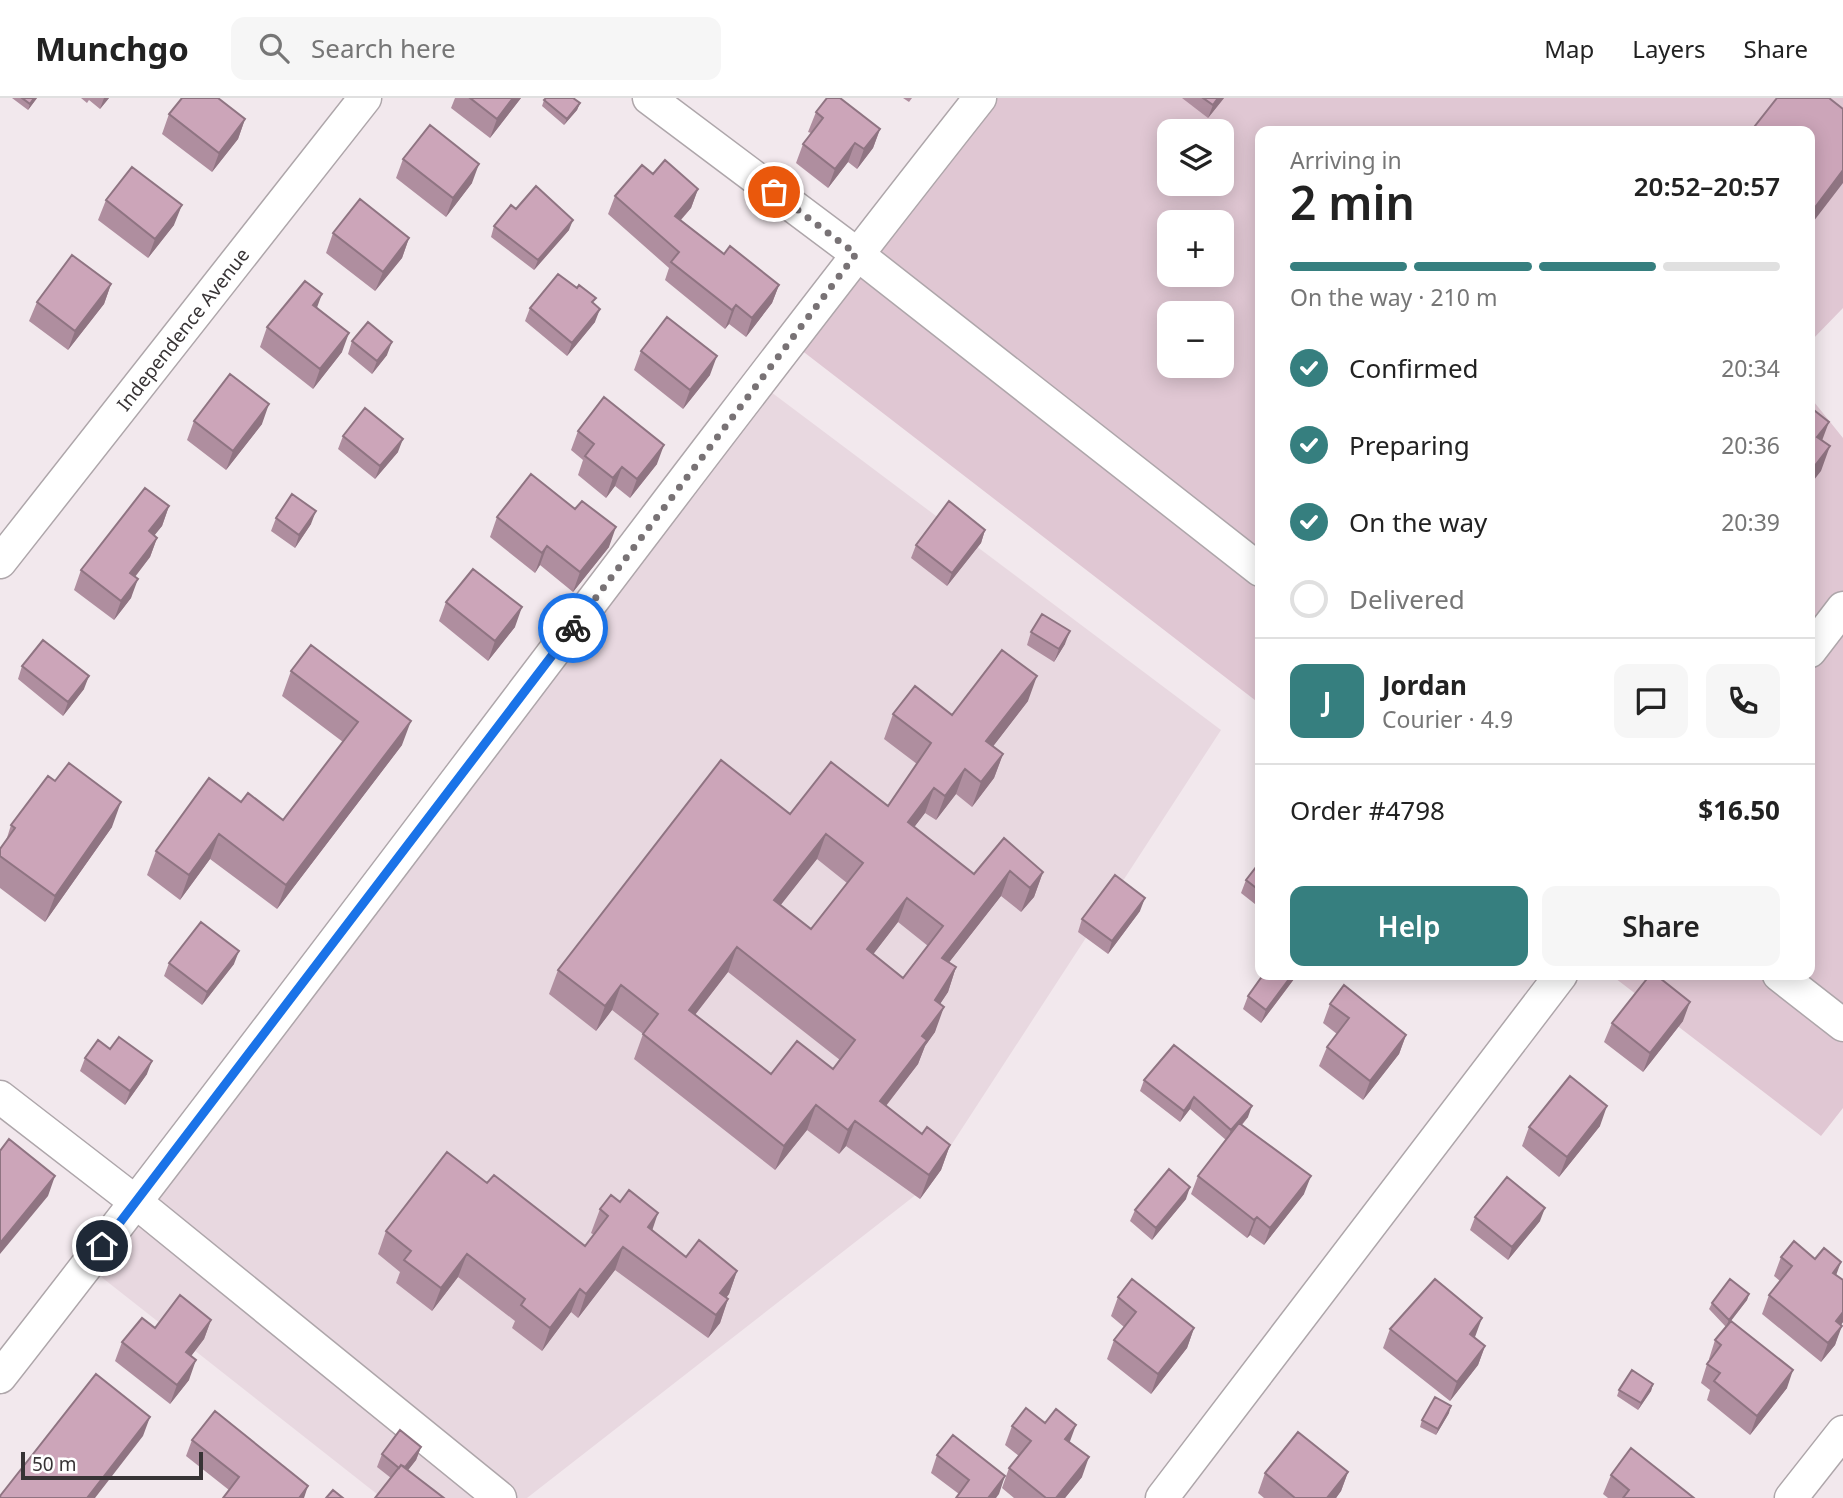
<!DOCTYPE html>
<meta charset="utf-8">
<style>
:root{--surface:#fff;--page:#f6f6f6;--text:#222;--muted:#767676;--line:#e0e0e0;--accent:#367f7f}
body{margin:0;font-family:"Noto Sans",sans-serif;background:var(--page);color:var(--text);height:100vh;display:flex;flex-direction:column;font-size:26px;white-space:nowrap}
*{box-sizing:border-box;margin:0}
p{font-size:23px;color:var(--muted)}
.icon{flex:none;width:38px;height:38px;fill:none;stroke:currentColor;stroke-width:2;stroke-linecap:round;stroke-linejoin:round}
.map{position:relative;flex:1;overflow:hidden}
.drawer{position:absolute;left:1255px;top:28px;width:560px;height:854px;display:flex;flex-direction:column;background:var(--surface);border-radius:14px;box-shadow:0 4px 18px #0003}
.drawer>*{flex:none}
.tools{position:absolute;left:1157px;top:21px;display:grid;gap:14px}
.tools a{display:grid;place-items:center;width:77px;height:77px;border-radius:14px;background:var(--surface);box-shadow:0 4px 18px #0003;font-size:35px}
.scale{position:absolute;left:21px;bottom:18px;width:182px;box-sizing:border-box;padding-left:7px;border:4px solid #373335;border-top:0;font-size:19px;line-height:24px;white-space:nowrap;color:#373335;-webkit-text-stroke:5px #fff;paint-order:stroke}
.pin{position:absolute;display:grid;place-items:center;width:60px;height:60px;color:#fff;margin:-30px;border:4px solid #fff;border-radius:50%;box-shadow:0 2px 7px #0007}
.courier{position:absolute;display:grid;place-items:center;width:70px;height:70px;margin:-35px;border:5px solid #1a73e8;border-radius:50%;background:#fff;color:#222;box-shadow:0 2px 9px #0007}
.summary em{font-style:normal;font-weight:600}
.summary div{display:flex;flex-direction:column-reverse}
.summary{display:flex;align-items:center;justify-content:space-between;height:119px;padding:0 35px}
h1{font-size:46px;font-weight:600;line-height:52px}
.bar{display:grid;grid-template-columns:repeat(4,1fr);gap:10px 7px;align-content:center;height:84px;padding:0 35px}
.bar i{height:9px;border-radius:5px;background:var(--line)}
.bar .selected{background:var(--accent)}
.bar p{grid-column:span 4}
.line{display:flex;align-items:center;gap:18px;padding:0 35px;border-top:2px solid var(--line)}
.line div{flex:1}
.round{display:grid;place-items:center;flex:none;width:74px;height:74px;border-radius:14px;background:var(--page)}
ol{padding:0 35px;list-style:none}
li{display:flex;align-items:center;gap:21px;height:77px}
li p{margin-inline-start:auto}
li .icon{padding:7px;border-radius:50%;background:var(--accent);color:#fff;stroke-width:4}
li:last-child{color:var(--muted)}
li i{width:38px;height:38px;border:4px solid var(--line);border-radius:50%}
.cta{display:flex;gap:14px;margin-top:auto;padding:14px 35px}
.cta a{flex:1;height:80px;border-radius:14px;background:var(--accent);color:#fff;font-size:28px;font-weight:600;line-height:80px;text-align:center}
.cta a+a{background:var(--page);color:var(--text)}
header{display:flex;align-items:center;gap:42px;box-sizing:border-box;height:98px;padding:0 35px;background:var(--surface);border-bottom:2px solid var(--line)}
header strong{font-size:33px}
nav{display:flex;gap:38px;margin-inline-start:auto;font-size:24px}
.search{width:490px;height:63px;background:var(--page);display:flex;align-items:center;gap:18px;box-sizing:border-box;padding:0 24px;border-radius:14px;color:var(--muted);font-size:26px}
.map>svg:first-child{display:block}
.built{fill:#e8d8e0}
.green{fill:#e0c7d3;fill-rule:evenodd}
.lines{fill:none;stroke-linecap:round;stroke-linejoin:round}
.minor-casing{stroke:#aea6aa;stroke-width:35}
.minor{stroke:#fff;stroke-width:32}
.wall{fill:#af8e9f;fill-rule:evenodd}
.shaded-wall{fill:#8f7482}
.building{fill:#cca5b9;stroke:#8f7482;stroke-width:2;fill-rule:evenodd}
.done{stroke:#787275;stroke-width:7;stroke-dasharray:0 12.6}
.route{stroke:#1a73e8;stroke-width:9}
.labels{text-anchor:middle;stroke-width:6;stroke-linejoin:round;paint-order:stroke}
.street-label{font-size:19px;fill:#373335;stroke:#fff}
</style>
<header>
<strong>Munchgo</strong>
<div class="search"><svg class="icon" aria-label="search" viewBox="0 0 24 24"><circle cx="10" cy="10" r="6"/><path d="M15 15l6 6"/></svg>Search here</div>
<nav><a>Map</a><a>Layers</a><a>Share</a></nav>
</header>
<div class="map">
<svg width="1843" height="1400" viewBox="0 0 1843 1400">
<rect width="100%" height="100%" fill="#f2e8ed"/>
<!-- built -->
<path class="built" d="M759,285L1221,632L922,1092L527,1400H382L81,1163Z"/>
<!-- green -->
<path class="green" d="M966,0H1843V210L1810,244V33H1260V606L783,238ZM1169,33H1222V86H1169ZM1169,124H1222V177H1169ZM1169,215H1222V268H1169Z
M1810,299L1843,340V1010L1821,1038L1611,877H1810Z"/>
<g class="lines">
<!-- minor casing -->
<g class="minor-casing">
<g id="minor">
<path d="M649,0L857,156L1260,472"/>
<path id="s1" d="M0,464L365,0"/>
<path d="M1810,553L1843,510"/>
<path d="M1779,877L1843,927"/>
<path d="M0,999L137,1105L500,1400"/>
<path d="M0,1279C331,856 647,422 980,0"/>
<path d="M1162,1400L1561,877"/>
<path d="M1791,1400L1843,1334"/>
</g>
</g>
<!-- minor -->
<use href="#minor" class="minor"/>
</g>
<!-- wall -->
<path class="wall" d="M12,0H37L28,12Z
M81,0H109L100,11L89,2L87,5Z
M455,0H521L490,40L451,10Z
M903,0H912L909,4Z
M1182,0H1224L1208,20Z
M544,2L580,5L577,12L564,27L542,8Z
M816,14L880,31L873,50L857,71L848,64L828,90L796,65L803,46L811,35L808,34Z
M169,16L245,21L238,41L212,74L162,36Z
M403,61L472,85L446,119L396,80Z
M653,76L698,91L691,110L681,122L724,156L779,187L772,205L746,239L729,226L725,231L665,182L669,170L608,116L615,98Z
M106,102L174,127L148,160L98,122Z
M516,111L569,132L534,172L491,139L494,128Z
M333,135L409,140L402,160L375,193L326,155Z
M111,186L104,206L68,252L29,223L37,204Z
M593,206L595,224L567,258L525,223L530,210Z
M317,209L342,254L313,291L260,249L267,229Z
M352,243L387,257L372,276L348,256Z
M641,253L710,277L683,311L634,272Z
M194,323L262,326L226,372L187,342Z
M578,333L657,366L630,400L615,388L606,400L578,377L583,362L571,352Z
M343,338L398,354L375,381L338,351Z
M169,408L162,428L154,437L157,440L150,459L135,479L131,500L114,522L74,492L81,472Z
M497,419L609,449L573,494L540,467L535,475L490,439Z
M276,420L311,426L295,450L271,433Z
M985,432L981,445L947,488L911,460L916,447Z
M446,504L515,529L488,563L439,523Z
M1031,534L1065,546L1054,564L1027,547Z
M22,568L84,591L63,618L18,581Z
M291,573L402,647L277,811L210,761L180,802L147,777L156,753L241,704L283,722L343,644L282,598Z
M1028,603L993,648L1003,656L994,680L972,709L956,696L936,722L925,715L914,729L974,776L1004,740L1043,774L1034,799L1021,814L1001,798L949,864L956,869L948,894L940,906L935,934L925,948L918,966L886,1008L922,1036L950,1047L941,1072L920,1101L846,1048L839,1056L807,1032L775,1072L634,961L643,936L612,912L596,933L549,896L558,872L790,716L888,708L917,666L884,641L893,616L952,617ZM817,761L847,785L811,831L780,807ZM898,824L928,848L903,880L873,856ZM728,874L840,962L833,971L771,976L695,917Z
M11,727L112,729L45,824L0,790V751L6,743Z
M1260,764V810L1241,795L1246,782Z
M1140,813L1108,856L1078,834L1082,821Z
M169,865L234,866L202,907L164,878Z
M1297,877L1261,925L1243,911L1248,898Z
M1330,906L1406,937L1399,956L1363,1002L1319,968L1327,949L1337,936L1323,925Z
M1683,923L1643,974L1604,944L1612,925Z
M1174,947L1248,1019L1242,1027L1304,1096L1264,1147L1250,1137L1247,1140L1191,1096L1198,1078L1226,1042L1190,1011L1180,1024L1140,993L1144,982Z
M85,960L147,976L125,1007L80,973Z
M1600,1028L1559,1079L1522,1048L1529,1029Z
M487,1085L585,1148L594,1137L591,1135L600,1111L652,1132L686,1159L737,1173L729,1196L726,1200L728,1201L720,1225L708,1240L615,1172L578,1220L571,1214L542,1253L512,1230L515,1223L458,1179L432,1213L396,1185L400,1174L378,1156L386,1133Z
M1186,1101L1152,1142L1130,1123L1135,1112Z
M1475,1119L1540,1123L1508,1162L1470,1132Z
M1781,1159L1843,1182V1224L1841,1227L1835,1247L1821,1264L1762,1216L1769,1197L1780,1183L1774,1178Z
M1749,1196L1747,1202L1731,1223L1787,1290L1750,1337L1707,1302L1710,1292L1701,1285L1707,1266L1710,1262L1709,1261L1715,1242L1726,1229L1709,1211L1712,1205Z
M1118,1199L1194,1230L1187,1250L1151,1296L1107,1261L1114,1242L1124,1229L1111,1218Z
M211,1222L204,1241L191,1258L189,1282L170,1306L115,1263L122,1244L155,1230Z
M1390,1231L1475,1240L1485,1248L1478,1267L1450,1303L1383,1250Z
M1653,1286L1651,1293L1638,1312L1617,1298L1619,1292Z
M1449,1315L1436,1337L1420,1329L1422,1322Z
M1012,1328L1069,1344L1082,1379L1065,1400H1014L1002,1390L1009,1370L1019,1358L1005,1347Z
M192,1342L304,1400L229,1392L186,1358Z
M421,1349L416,1362L408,1372L391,1380L377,1369L382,1356Z
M937,1357L999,1396H959L931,1375Z
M1348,1374L1341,1393L1336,1400H1264L1258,1395L1265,1375Z
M1611,1377L1694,1400H1608L1603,1396Z"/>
<!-- shaded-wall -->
<path class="shaded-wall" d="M34,0H37L28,12L30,6Z
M104,0H109L100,11Z
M513,0H521L490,40L497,21Z
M1218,0H1224L1208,20L1213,7Z
M580,5L577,12L564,27L567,21Z
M245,21L238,41L212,74L219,55Z
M880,31L873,50L857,71L864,51Z
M855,45L848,64L828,90L835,71Z
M479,66L472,85L446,119L453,100Z
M1843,72V85L1810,128V116Z
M698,91L691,110L668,136L675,118Z
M182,107L174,127L148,160L155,141Z
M573,122L569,132L534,172L538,162Z
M409,140L402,160L375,193L383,174Z
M111,186L104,206L68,252L75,233Z
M779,187L772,205L746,239L752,220Z
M322,196L315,215L313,207Z
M736,207L729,226L725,231L732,212Z
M600,211L595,224L567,258L572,245Z
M349,235L342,254L313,291L320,271Z
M392,244L387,257L372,276L377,263Z
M717,258L710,277L683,311L690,292Z
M269,306L262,326L226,372L233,353Z
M1829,324L1820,348L1817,339Z
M403,341L398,354L375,381L380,368Z
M664,347L657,366L630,400L637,381Z
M1830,348L1821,373L1810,387V374Z
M622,369L615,388L606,400L613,380Z
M169,408L162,428L142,453L149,433Z
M316,413L311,426L295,450L299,437Z
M616,429L609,449L573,494L580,474Z
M985,432L981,445L947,488L952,475Z
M157,440L150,459L123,494L130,475Z
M547,448L540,467L535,475L542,455Z
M138,481L131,500L114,522L121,503Z
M522,509L515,529L488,563L495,543Z
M1070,533L1065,546L1054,564L1059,551Z
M89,578L84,591L63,618L68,604Z
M1037,578L1028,603L978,668L986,643Z
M411,623L402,647L277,811L286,787Z
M1003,656L994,680L972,709L981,684Z
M965,671L956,696L936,722L945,698Z
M934,690L925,715L899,749L908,724Z
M121,704L112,729L45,824L55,798Z
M219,736L210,761L180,802L189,777Z
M826,736L817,761L765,827L774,802Z
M1010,773L1001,798L933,885L942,860Z
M1043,774L1034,799L1021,814L1030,790Z
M907,800L898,824L858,876L867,851Z
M1145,800L1140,813L1108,856L1112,843Z
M737,849L728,874L680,936L689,912Z
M239,853L234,866L202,907L207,894Z
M956,869L948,894L926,927L935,902Z
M1292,877H1297L1261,925L1266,912Z
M621,887L612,912L596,933L605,908Z
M1690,904L1683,923L1643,974L1650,955Z
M944,909L935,934L925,948L918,966L871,1027L880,1003L922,938Z
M1406,937L1399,956L1363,1002L1370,983Z
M152,963L147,976L125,1007L130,993Z
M1194,999L1190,1011L1180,1024L1184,1013Z
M816,1007L807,1032L775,1072L784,1048Z
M1252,1008L1248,1019L1227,1043L1231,1032Z
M1607,1008L1600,1028L1559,1079L1567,1059Z
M855,1023L846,1048L839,1056L848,1032Z
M950,1047L941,1072L920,1101L929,1077Z
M55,1078L48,1098L0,1156V1145Z
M1311,1078L1304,1096L1264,1147L1270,1130Z
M1190,1089L1186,1101L1152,1142L1156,1130Z
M1545,1110L1540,1123L1508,1162L1512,1149Z
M658,1115L650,1139L648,1129Z
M1257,1119L1250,1137L1247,1140L1254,1122Z
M623,1149L615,1172L578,1220L586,1196Z
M467,1156L458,1179L432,1213L441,1190Z
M1841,1164L1834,1183L1833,1175Z
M737,1173L729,1196L714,1215L720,1195Z
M580,1191L571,1214L542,1253L550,1230Z
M1749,1196L1747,1202L1726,1229L1729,1222Z
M728,1201L720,1225L708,1240L716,1217Z
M1843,1214V1224L1829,1242L1836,1223Z
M1482,1220L1475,1239L1463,1255L1470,1236Z
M211,1222L204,1241L179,1274L186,1254Z
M1842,1228L1835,1247L1821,1264L1828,1245Z
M1194,1230L1187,1250L1151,1296L1158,1276Z
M1485,1248L1478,1267L1450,1303L1457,1284Z
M196,1262L189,1282L170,1306L177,1287Z
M1793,1272L1787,1290L1750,1337L1757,1318Z
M1653,1286L1651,1293L1638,1312L1641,1305Z
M1451,1308L1449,1315L1436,1337L1438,1331Z
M150,1319L143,1338L95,1400H87Z
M1076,1327L1069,1346L1065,1341Z
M421,1349L416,1362L398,1385L402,1372Z
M1089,1359L1082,1379L1065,1400H1056Z
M1348,1374L1341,1393L1336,1400H1327Z
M1005,1378L999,1396L996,1400H988Z
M308,1388L304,1400H299Z"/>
<!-- building -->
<path class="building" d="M22,0H34L30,6Z
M182,0H218L245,21L219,55L169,16Z
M470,0H513L497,21Z
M546,0H573L580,5L567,21L544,2Z
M827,0H840L880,31L864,51L855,45L835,71L803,46L823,20L816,14Z
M1203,0H1218L1213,7Z
M1777,0H1829L1843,11V72L1810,116V33H1751Z
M430,27L479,66L453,100L403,61Z
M665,62L698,91L675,118L724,156L730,148L779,187L752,220L736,207L732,212L671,164L679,154L615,98L642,67L653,76Z
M132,69L182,107L155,141L106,102Z
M536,88L573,122L538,162L494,128L511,107L516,111Z
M360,101L409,140L383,174L333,135Z
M72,157L111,186L75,233L37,204Z
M558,176L577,190L579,187L596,200L592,204L600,211L572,245L530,210Z
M305,183L322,196L313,207L349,235L320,271L267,229Z
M667,219L717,258L690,292L641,253Z
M368,224L392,244L377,263L352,243Z
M230,276L269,306L233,353L194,323Z
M604,299L664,347L637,381L622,369L613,380L585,358L594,346L578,333Z
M1810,309L1829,324L1817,339L1830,348L1810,374Z
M365,310L403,341L380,368L343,338Z
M531,376L575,411L582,403L616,429L580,474L547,448L542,455L497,419Z
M145,390L169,408L149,433L157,440L130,475L138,481L121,503L81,472Z
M292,396L316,413L299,437L276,420Z
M949,403L985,432L952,475L916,447Z
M473,471L522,509L495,543L446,504Z
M1042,516L1070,533L1059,551L1031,534Z
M43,542L89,578L68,604L22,568Z
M311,547L411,623L286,787L219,736L189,777L156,753L209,680L241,704L248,695L283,722L358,624L291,573Z
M1002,552L1037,578L986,643L1003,656L981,684L965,671L945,698L934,690L908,724L974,776L1004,740L1043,774L1030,790L1010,773L942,860L956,869L935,902L944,909L922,938L927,942L880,1003L922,1036L927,1029L950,1047L929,1077L855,1023L848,1032L816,1007L784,1048L643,936L658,916L621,887L605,908L558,872L721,662L790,716L831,664L888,708L931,645L893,616L915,588L952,617ZM826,736L863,765L811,831L774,802ZM907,800L943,828L903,880L867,851ZM737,849L855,942L833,971L797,943L771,976L689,912Z
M69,665L121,704L55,798L0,758V751L15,730L11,727L48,678L55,683Z
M1260,764V793L1246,782Z
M1115,777L1145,800L1112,843L1082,821Z
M201,824L239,853L207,894L169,865Z
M1263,877H1292L1266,912L1248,898Z
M1650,877H1656L1690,904L1650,955L1612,925Z
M1344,887L1406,937L1370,983L1327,949L1349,920L1330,906Z
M119,939L152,963L130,993L85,960L98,942L110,951Z
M1174,947L1252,1008L1231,1032L1194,999L1184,1013L1144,982Z
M1570,978L1607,1008L1567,1059L1529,1029Z
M1239,1025L1311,1078L1270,1130L1257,1119L1254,1122L1198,1078Z
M9,1041L55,1078L0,1145V1053Z
M447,1054L487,1085L494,1077L585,1148L608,1118L600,1111L611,1097L620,1104L629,1092L658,1115L648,1129L686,1159L699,1142L737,1173L720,1195L728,1201L716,1217L623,1149L586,1196L580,1191L550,1230L521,1207L525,1201L467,1156L441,1190L404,1162L411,1153L386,1133Z
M1169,1071L1190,1089L1156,1130L1135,1112Z
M1507,1079L1545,1110L1512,1149L1475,1119Z
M1794,1143L1815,1161L1824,1150L1841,1164L1833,1175L1843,1182V1214L1836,1223L1842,1228L1828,1245L1769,1197L1792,1168L1781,1159Z
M1132,1181L1194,1230L1158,1276L1114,1242L1136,1214L1118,1199Z
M1435,1181L1482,1220L1470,1236L1485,1248L1457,1284L1390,1231Z
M1730,1181L1749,1196L1729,1222L1712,1205Z
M180,1197L211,1222L186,1254L196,1262L177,1287L122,1244L142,1220L155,1230Z
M1731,1223L1793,1272L1757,1318L1714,1283L1720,1275L1707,1266L1721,1247L1715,1242Z
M1632,1272L1653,1286L1641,1305L1619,1292Z
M96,1276L150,1319L87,1400H1L0,1398Z
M1435,1299L1451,1308L1438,1331L1422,1322Z
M1026,1310L1045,1325L1056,1311L1076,1327L1065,1341L1089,1359L1056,1400H1046L1009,1370L1031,1343L1012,1328Z
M215,1313L308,1388L299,1400H223L239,1379L192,1342Z
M400,1332L421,1349L405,1369L401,1367L399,1370L382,1356Z
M1298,1334L1348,1374L1327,1400H1295L1265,1375Z
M953,1337L1005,1378L988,1400H956L969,1382L937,1357Z
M1631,1350L1694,1400H1623L1629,1392L1611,1377Z
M401,1367L444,1400H375Z
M333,1392L343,1400H326Z"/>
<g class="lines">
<!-- done -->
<path class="done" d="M573,530L856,156L774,94"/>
<!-- route -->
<path class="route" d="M102,1148L573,530"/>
</g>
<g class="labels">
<!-- street labels -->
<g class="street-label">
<text dy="7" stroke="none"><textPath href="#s1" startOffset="296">Independence Avenue</textPath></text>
</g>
</g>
</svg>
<div class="tools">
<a><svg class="icon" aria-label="layers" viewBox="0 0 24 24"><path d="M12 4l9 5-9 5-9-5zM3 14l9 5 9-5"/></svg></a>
<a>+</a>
<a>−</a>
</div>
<div class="scale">50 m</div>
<div class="pin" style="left:774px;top:94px;background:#ea580c"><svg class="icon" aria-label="bag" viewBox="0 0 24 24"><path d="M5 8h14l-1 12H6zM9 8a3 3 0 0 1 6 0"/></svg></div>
<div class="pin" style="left:102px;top:1148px;background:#1f2937"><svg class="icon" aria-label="home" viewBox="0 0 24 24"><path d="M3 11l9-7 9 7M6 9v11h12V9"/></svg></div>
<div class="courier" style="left:573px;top:530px"><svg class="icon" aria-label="bike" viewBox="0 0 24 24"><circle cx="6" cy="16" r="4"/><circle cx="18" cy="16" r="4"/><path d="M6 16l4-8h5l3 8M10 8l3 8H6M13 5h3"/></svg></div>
<section class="drawer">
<div class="summary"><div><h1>2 min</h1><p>Arriving in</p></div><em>20:52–20:57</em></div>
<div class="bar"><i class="selected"></i><i class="selected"></i><i class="selected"></i><i></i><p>On the way · 210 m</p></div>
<ol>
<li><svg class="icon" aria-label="check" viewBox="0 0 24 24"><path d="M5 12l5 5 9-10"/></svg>Confirmed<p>20:34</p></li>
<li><svg class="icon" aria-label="check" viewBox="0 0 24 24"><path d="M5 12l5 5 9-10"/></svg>Preparing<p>20:36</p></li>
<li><svg class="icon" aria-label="check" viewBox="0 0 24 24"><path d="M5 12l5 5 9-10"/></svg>On the way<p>20:39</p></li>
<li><i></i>Delivered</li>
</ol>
<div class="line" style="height:126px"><b class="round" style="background:var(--accent);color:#fff">J</b><div><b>Jordan</b><p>Courier · 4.9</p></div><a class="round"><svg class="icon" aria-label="chat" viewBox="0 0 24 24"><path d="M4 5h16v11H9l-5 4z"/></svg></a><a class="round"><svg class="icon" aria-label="phone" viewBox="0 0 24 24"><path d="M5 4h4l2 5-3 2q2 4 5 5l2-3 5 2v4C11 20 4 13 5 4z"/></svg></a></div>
<div class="line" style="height:91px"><div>Order #4798</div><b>$16.50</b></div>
<div class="cta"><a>Help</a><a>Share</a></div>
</section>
</div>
